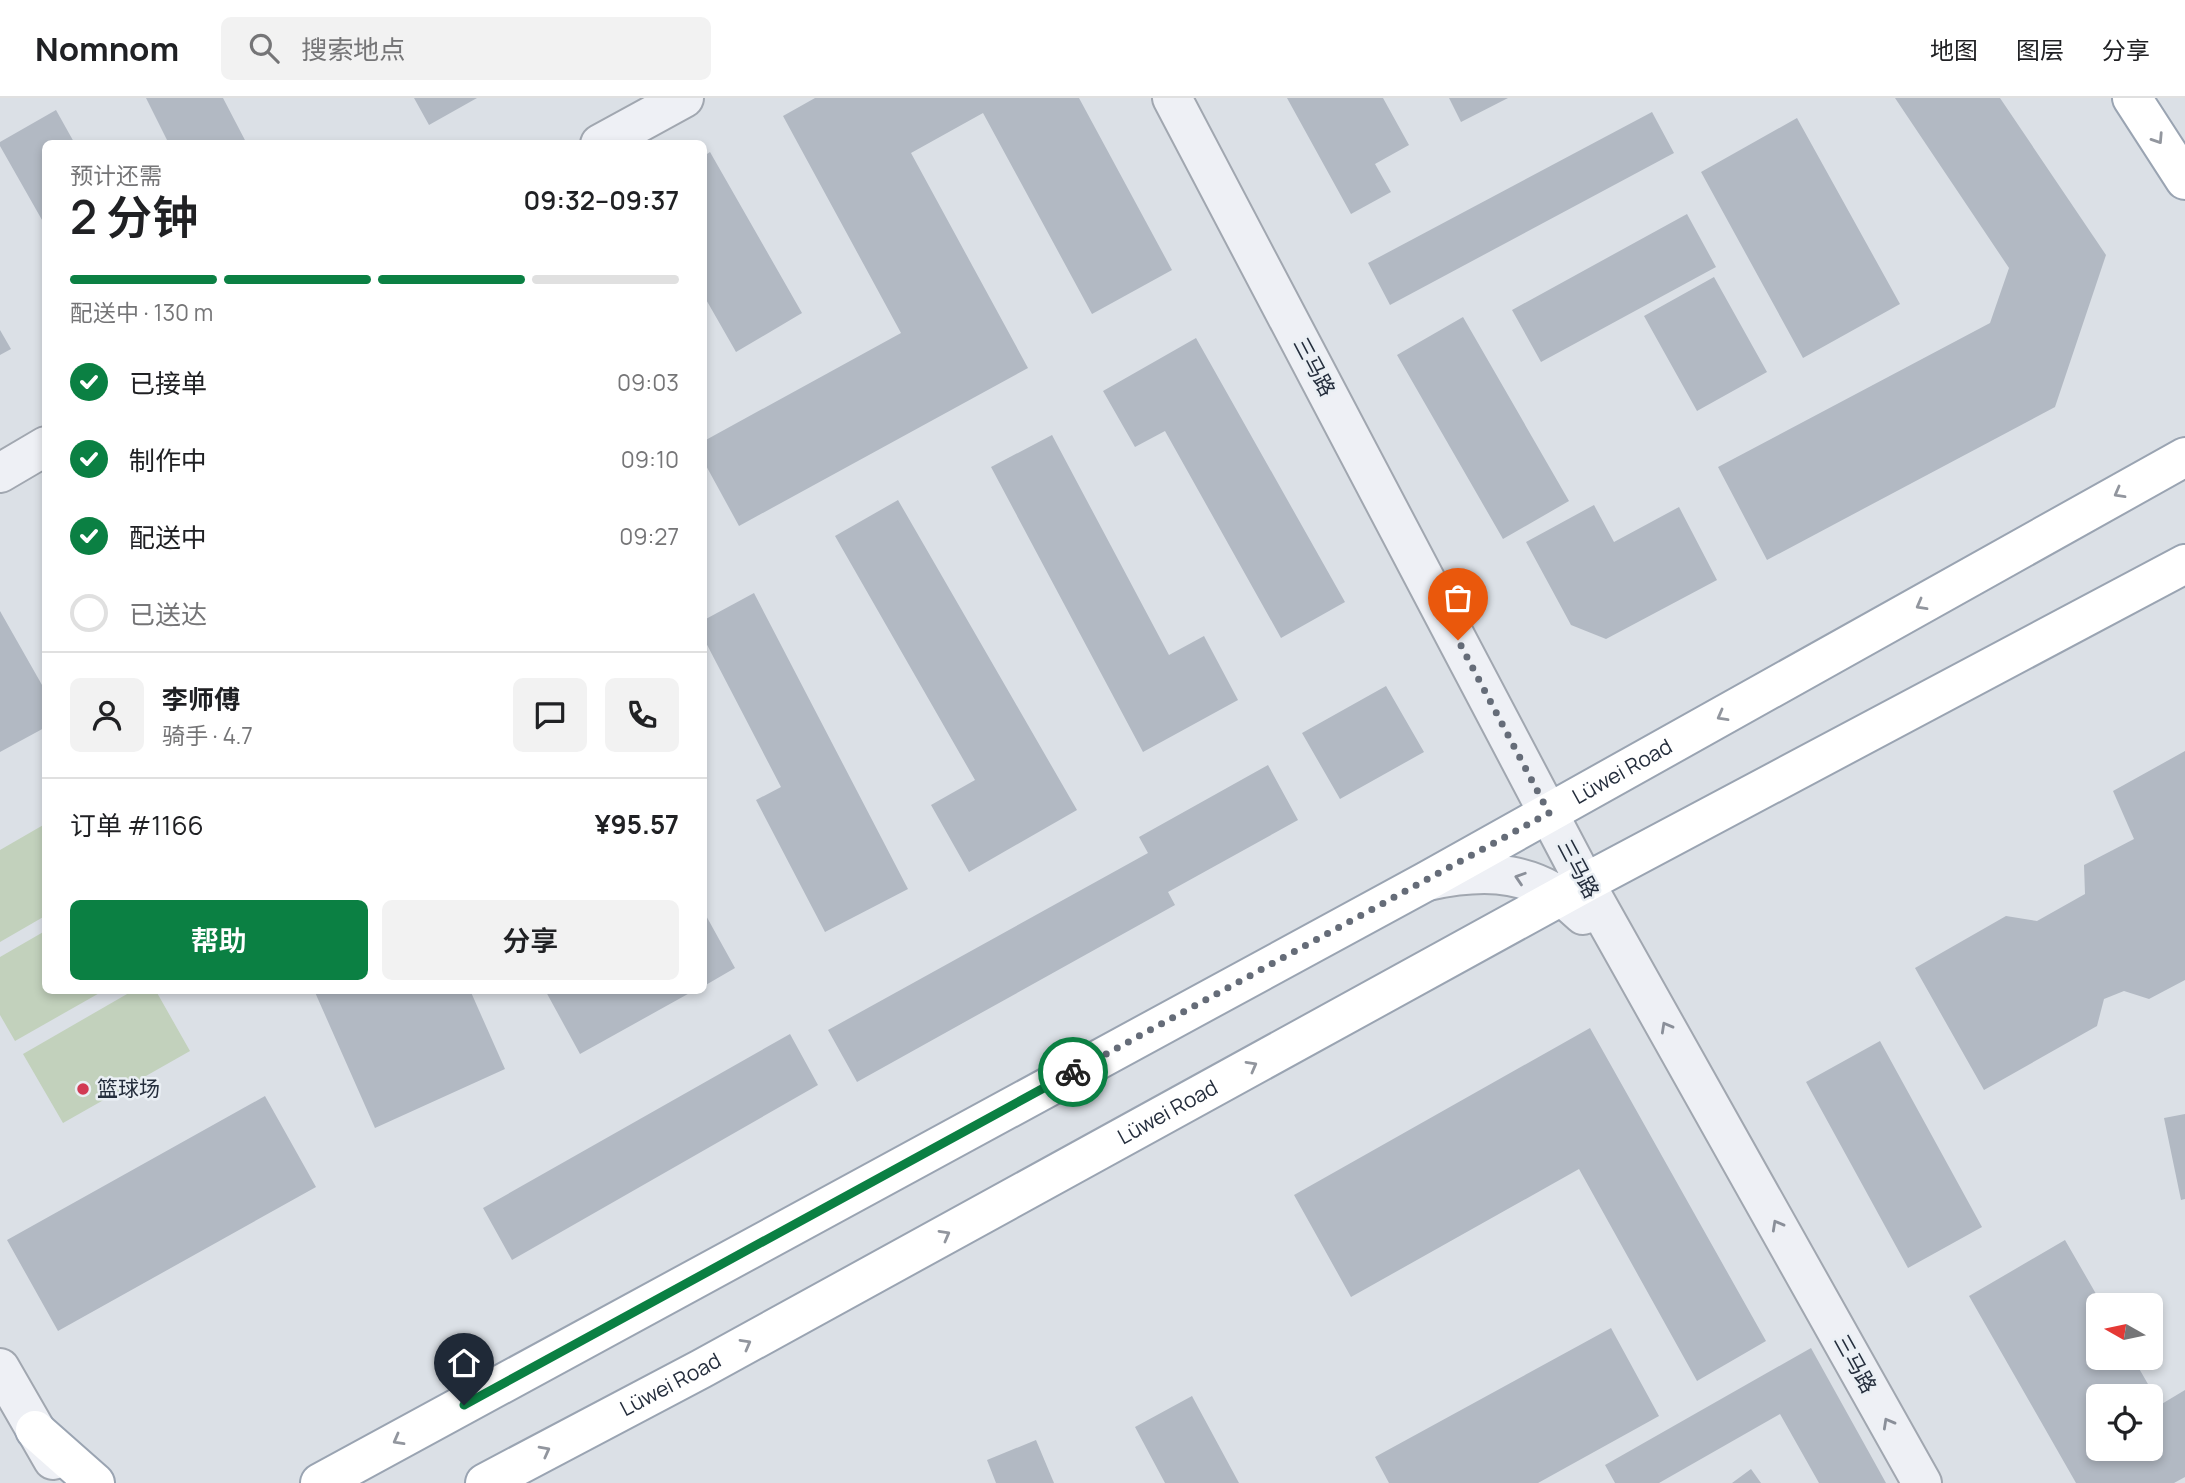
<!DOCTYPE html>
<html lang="zh">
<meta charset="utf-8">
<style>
:root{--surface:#fff;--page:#f2f2f2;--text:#202124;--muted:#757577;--line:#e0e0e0;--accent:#0b8043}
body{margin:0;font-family:Manrope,"Noto Sans SC",sans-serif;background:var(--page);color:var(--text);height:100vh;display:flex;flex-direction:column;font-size:26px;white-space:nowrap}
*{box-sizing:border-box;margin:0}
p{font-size:23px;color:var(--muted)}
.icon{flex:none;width:38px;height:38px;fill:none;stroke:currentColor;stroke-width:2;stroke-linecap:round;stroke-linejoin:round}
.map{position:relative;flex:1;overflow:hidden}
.panel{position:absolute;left:42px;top:42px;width:665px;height:854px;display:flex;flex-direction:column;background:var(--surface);border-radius:10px;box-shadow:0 4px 10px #0003}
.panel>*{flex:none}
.needle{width:46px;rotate:279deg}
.fabs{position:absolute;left:2086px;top:1195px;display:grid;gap:14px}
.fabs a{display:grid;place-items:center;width:77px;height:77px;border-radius:10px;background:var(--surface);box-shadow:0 4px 10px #0003;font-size:35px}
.pin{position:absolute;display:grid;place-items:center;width:60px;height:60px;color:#fff;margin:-72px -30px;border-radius:50% 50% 50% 0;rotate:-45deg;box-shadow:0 0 7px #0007}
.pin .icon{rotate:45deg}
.courier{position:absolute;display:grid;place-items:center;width:70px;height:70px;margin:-35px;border:5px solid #0b8043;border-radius:50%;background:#fff;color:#222;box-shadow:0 2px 9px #0007}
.overview em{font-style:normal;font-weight:600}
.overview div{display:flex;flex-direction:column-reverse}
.overview{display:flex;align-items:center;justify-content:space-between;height:119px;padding:0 28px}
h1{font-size:46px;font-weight:600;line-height:52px}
.bar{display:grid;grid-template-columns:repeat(4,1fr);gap:10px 7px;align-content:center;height:84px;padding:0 28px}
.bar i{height:9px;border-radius:5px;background:var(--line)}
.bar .current{background:var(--accent)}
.bar p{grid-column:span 4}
.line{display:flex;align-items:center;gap:18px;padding:0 28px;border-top:2px solid var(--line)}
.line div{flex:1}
.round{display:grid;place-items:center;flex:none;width:74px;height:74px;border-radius:10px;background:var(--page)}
ol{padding:0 28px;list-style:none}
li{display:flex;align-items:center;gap:21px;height:77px}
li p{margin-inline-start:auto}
li .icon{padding:7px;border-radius:50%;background:var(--accent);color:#fff;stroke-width:4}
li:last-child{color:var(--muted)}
li i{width:38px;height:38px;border:4px solid var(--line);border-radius:50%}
.primary-button{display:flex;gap:14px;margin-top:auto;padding:14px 28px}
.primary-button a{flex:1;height:80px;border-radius:10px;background:var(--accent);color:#fff;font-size:28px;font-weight:600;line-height:80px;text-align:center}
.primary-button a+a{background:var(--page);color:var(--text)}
header{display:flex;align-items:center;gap:42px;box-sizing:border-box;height:98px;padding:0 35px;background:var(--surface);border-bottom:2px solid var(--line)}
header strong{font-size:33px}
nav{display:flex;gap:38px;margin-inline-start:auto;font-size:24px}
.search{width:490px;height:63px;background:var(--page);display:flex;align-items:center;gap:18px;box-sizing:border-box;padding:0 24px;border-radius:10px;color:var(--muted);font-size:26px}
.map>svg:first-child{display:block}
.green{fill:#c2d1bc}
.building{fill:#b2b9c3;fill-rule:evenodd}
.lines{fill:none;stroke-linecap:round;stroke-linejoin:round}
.tertiary-casing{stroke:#a1a7b0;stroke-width:42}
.primary-casing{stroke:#9aa4b2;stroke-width:42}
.tertiary{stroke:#eef0f5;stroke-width:38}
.primary{stroke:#fff;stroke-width:38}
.oneway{stroke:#92969e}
.oneway2{stroke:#8a8f99}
.done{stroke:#656c78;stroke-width:7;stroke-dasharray:0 12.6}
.route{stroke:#0b8043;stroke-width:9}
.poi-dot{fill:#d23a53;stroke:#eaeff4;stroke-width:2.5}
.labels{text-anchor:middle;stroke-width:5;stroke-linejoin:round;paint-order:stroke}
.street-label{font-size:21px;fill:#252e3d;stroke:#eaeff4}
.poi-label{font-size:21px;fill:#252e3d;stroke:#eaeff4;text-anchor:start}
</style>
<header>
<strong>Nomnom</strong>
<div class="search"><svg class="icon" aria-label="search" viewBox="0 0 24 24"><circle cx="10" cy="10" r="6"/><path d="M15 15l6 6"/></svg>搜索地点</div>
<nav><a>地图</a><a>图层</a><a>分享</a></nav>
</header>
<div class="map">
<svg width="2185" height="1385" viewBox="0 0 2185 1385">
<rect width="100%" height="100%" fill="#dbe0e6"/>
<!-- green -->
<path class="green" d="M45,726V818L0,844V752Z
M45,833L46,892L103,893L15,943L0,917V859Z
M134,892L156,893L190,953L63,1025L23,956Z"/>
<!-- building -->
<path class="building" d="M146,0H223L247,46H169Z
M414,0H477L429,27Z
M815,0H1079L1172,172L1092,216L983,15L911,55L1028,270L739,428L704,364V343L901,235L783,18Z
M1287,0H1383L1409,47L1375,66L1391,94L1351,116Z
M1449,0H1508L1461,24Z
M1895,0H2000L2106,157L2055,309L1767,462L1718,369L1990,225L2009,170Z
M56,12L75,46H46V129L0,48V44Z
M1652,14L1674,55L1390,207L1368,165Z
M1797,20L1900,206L1803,260L1701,74Z
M710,54L802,215L736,254L704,198V58Z
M1687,116L1716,169L1541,264L1512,212Z
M1714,179L1767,274L1697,313L1644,218Z
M1463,219L1569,403L1503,441L1397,257Z
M0,232L11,251L0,257Z
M1196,240L1345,504L1281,540L1165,333L1135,349L1103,293Z
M1052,337L1169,557L1204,538L1238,602L1143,654L991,369Z
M898,402L1077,712L969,774L931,707L975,682L835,438Z
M1594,407L1614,444L1679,409L1717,482L1606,541L1571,527L1526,444Z
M754,495L908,791L825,834L756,702L781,689L704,541V522Z
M0,513L46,594V629L0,654Z
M1386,588L1424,654L1340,701L1302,635Z
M2185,653V882L2149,901L2124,893L2104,901L2097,928L1984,992L1915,870L2006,818L2037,823L2085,796L2084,767L2134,741L2113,693Z
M1268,667L1298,722L1168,794L1175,807L857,984L828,932L1148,755L1139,739Z
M704,814L735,870L704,888Z
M314,892H470L505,971L375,1030Z
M545,892H695L580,956Z
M1590,930L1766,1243L1697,1283L1579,1071L1351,1199L1294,1097Z
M790,936L818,987L512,1162L483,1110Z
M1880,943L1982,1129L1908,1170L1806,984Z
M265,998L316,1089L58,1233L7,1142Z
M2185,1016V1101L2181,1102L2164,1020Z
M2065,1142L2103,1208H2098V1260H2133L2160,1307L2185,1292V1379L2174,1385H2076L1969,1198ZM2098,1298H2151V1351H2098Z
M1611,1230L1659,1318L1538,1385H1389L1375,1359Z
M1811,1250L1886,1385H1819L1780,1316L1659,1385H1615L1605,1367Z
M1192,1298L1239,1385H1165L1135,1329Z
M1036,1342L1054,1385H996L987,1362Z
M1751,1371L1761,1385H1732Z"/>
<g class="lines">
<!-- tertiary casing -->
<g class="tertiary-casing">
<path id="tertiary" d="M1172,0L1585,785L1922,1385
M600,46L684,0
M0,375L46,348
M1428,783C1487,770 1537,772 1583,817
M0,1270L53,1362"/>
</g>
<!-- primary casing -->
<g class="primary-casing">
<g id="primary">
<path d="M2132,0L2185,82"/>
<path d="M35,1332L95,1385"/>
<path id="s1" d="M320,1385L1427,783L2185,359"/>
<path id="s2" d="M485,1385L701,1271L1585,785L2185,466"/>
</g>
</g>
<!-- tertiary -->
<use href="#tertiary" class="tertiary"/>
<!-- primary -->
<use href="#primary" class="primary"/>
</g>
<!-- one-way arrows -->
<defs><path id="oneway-chevron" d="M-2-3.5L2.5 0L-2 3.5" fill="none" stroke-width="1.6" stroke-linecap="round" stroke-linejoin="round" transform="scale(1.75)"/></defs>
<g class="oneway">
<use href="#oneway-chevron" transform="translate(2158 41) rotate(57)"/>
<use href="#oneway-chevron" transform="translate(2119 395) rotate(151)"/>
<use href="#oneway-chevron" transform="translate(1921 507) rotate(151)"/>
<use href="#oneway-chevron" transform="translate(1722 618) rotate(151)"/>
<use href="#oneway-chevron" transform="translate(1252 968) rotate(-29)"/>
<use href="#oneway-chevron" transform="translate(945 1137) rotate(-29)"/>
<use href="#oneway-chevron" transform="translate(746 1246) rotate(-29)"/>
<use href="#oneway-chevron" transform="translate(398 1342) rotate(151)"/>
<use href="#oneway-chevron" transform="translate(545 1353) rotate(-28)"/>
</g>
<g class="oneway2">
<use href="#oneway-chevron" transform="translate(1520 780) rotate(-162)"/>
<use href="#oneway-chevron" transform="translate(1666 929) rotate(-119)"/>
<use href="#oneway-chevron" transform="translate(1777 1127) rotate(-119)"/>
<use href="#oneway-chevron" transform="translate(1888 1325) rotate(-119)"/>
</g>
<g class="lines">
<!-- done -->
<path class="done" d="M1073,974L1549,715L1458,542"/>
<!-- route -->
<path class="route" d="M464,1307L1073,974"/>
</g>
<!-- markers -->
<circle class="poi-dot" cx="83" cy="991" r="7"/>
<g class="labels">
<!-- street labels -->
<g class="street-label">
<text transform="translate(1314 269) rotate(62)" y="7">三马路</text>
<text dy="7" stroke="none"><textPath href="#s1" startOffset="1484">Lüwei Road</textPath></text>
<text transform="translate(1578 771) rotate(62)" y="7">三马路</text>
<text dy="7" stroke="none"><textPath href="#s2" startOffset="777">Lüwei Road</textPath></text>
<text transform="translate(1855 1266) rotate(61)" y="7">三马路</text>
<text dy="7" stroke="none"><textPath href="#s2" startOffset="210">Lüwei Road</textPath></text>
</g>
<!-- poi labels -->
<g class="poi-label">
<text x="97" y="998">篮球场</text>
</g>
</g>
</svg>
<div class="fabs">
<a><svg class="needle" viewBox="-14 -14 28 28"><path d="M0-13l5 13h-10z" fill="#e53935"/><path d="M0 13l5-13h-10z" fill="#757577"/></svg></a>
<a><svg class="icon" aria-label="locate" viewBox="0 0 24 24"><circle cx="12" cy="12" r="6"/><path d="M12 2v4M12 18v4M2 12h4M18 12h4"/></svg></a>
</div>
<div class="pin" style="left:1458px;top:542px;background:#ea580c"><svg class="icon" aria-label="bag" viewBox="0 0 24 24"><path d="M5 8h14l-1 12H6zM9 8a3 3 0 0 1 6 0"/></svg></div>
<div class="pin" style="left:464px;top:1307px;background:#1f2937"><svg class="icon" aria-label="home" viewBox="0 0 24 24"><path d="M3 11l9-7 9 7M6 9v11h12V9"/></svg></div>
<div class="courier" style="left:1073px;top:974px"><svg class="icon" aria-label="bike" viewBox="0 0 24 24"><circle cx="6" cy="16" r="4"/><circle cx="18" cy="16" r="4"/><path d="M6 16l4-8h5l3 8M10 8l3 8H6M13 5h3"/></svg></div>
<section class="panel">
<div class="overview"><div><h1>2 分钟</h1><p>预计还需</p></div><em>09:32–09:37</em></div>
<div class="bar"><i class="current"></i><i class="current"></i><i class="current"></i><i></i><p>配送中 · 130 m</p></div>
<ol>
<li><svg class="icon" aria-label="check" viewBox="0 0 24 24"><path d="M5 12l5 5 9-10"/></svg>已接单<p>09:03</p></li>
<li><svg class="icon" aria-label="check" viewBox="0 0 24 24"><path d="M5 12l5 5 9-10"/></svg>制作中<p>09:10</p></li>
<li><svg class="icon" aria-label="check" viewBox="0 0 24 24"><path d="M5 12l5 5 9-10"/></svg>配送中<p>09:27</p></li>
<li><i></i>已送达</li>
</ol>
<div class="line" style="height:126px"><a class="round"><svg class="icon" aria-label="person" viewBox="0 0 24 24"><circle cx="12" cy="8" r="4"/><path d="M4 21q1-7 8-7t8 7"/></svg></a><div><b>李师傅</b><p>骑手 · 4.7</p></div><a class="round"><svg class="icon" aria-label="chat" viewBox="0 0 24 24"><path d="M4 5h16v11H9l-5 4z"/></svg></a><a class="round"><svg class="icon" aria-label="phone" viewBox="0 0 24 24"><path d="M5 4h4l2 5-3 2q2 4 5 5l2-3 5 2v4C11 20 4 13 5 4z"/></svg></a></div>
<div class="line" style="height:91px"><div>订单 #1166</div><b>¥95.57</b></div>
<div class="primary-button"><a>帮助</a><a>分享</a></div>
</section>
</div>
